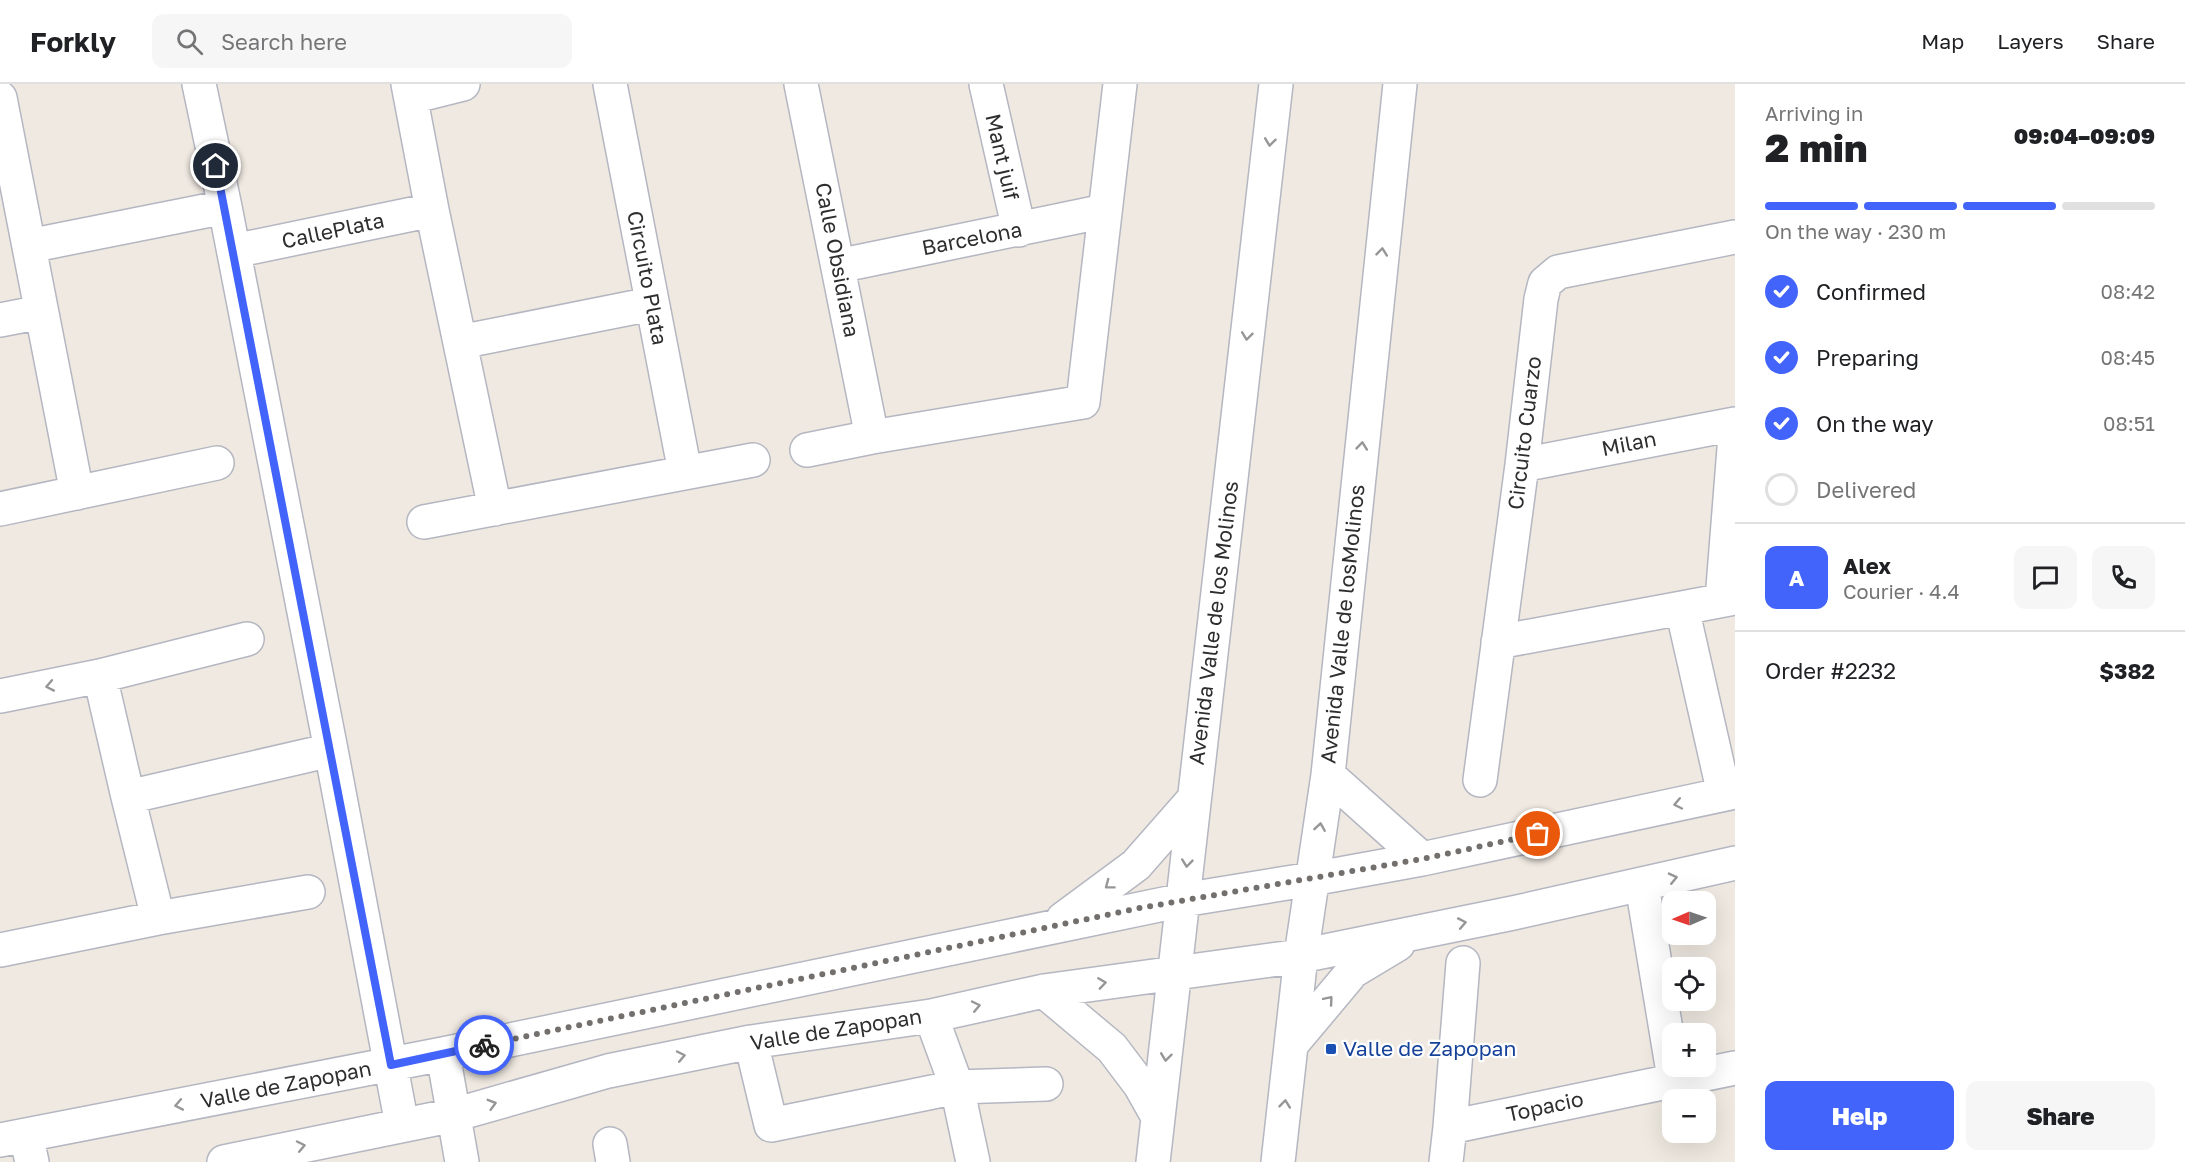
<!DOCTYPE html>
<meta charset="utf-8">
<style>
:root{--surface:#fff;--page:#f6f6f6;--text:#202124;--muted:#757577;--line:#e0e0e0;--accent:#4264fb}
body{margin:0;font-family:"Golos Text",sans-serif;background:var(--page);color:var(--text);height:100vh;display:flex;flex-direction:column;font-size:22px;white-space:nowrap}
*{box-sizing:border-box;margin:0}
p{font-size:20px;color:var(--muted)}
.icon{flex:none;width:33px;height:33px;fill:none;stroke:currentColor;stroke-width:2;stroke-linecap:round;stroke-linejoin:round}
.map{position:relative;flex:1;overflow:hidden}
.sheet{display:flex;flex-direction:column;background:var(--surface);width:450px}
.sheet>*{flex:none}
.needle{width:39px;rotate:268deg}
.fabs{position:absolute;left:1662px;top:807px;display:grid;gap:12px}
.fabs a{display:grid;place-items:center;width:54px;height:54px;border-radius:12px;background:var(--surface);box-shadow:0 6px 24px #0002;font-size:30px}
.pin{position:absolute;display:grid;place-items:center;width:51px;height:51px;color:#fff;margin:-26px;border:3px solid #fff;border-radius:50%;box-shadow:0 2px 6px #0007}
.courier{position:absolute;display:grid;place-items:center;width:60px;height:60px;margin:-30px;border:4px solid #4264fb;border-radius:50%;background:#fff;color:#222;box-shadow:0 2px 8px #0007}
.headline em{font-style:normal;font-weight:800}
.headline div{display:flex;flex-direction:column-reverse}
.headline{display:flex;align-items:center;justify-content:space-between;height:102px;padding:0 30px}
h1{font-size:39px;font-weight:800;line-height:45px}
.bar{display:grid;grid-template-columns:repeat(4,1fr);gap:9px 6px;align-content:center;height:72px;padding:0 30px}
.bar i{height:8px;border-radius:4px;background:var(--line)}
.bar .selected{background:var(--accent)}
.bar p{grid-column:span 4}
.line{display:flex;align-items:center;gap:15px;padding:0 30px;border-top:2px solid var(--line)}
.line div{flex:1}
.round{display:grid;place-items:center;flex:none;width:63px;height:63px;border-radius:12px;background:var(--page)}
ol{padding:0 30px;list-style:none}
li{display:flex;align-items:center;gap:18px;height:66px}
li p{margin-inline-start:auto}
li .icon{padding:6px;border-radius:50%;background:var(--accent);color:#fff;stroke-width:4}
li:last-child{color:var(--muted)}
li i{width:33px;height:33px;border:3px solid var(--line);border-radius:50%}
.cta{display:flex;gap:12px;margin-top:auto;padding:12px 30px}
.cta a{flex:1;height:69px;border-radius:12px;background:var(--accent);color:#fff;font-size:24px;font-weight:800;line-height:69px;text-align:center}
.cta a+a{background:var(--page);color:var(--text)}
header{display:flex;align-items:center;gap:36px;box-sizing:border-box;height:84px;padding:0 30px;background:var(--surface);border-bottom:2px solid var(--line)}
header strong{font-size:28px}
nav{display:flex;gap:33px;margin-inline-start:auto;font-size:21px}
.search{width:420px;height:54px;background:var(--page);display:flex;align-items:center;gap:15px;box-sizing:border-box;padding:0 21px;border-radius:12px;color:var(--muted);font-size:22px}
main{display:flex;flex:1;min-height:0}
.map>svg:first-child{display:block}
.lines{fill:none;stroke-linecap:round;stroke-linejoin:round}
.minor-casing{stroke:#b4b7c1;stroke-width:36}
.minor{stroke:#fff;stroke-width:33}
.oneway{stroke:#969696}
.done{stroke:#726f6d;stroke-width:6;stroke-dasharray:0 10.8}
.route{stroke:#4264fb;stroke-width:8}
.transit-dot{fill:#1a4fb4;stroke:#fff;stroke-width:2}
.labels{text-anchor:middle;stroke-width:4.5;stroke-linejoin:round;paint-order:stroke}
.street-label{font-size:21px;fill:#2e2e2e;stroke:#fff}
.transit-label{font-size:21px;fill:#164399;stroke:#fff;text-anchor:start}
</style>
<header>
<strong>Forkly</strong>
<div class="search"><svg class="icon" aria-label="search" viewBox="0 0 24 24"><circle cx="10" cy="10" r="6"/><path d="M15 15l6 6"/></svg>Search here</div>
<nav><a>Map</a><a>Layers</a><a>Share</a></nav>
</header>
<main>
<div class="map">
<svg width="1735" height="1078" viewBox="0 0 1735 1078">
<rect width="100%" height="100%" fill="#efe9e1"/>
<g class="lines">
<!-- minor casing -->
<g class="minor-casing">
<path id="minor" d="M199,0L225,123L331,666L402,1041
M408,0L432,126L495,425
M610,0L685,388
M801,0L872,353
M986,0L1019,146
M411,13L463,0
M0,14L77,409
M29,162L225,123
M234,167L432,126
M838,182L1105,127
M0,236L41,228
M460,258L651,220
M807,366L872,353L1083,318L1120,0
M1522,381L1735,340
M0,425L217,379
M424,438L753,376
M1722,516L1735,352
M1498,558L1682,524
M100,592L128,713L331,666
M0,612L100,592L247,555
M1328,691L1422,775
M1480,696L1522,381L1541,215L1545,199L1558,188L1735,153
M1724,710L1682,524L1735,514
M1642,801L1672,982
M158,834L308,808
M1063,835L1136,781L1194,715
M0,866L158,834L128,713
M1044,907L1112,964L1140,1001L1158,1033
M751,958L771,1041L957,1003L931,932
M1291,961L1353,887L1398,860
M443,970L462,1078
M1450,1043L1463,879
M26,1051L32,1078
M0,1056L443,970L1183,816L1312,795L1422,775L1735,708
M610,1060L613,1078
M224,1078L454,1031L608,987L751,958L931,932L1044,907L1301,872L1513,829L1735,779
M973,1078L957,1003L1046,1000
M1153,1078L1276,0
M1278,1078L1301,872L1328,691L1400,0
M1446,1078L1450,1043L1735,984"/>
</g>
<!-- minor -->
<use href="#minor" class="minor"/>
</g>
<!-- one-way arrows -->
<defs><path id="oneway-chevron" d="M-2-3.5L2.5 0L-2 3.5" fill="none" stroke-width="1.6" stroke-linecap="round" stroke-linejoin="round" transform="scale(1.5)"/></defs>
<g class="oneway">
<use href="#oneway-chevron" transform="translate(1270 58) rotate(97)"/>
<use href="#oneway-chevron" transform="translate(1382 168) rotate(-84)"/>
<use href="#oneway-chevron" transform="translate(1247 252) rotate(97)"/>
<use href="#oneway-chevron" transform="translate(1362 362) rotate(-84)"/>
<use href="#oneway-chevron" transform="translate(50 602) rotate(169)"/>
<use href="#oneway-chevron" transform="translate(1678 720) rotate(168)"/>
<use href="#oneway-chevron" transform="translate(1320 743) rotate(-81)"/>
<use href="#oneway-chevron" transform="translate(1187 779) rotate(96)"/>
<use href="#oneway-chevron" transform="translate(1673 794) rotate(-13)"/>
<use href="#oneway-chevron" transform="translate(1109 801) rotate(143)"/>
<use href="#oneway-chevron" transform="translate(1462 839) rotate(-11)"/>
<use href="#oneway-chevron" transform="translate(1102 899) rotate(-8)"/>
<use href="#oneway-chevron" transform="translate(1329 916) rotate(-50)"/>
<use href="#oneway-chevron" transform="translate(976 922) rotate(-12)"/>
<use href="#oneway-chevron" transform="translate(681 972) rotate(-12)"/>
<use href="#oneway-chevron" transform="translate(1166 973) rotate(97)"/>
<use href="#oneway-chevron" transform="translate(492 1020) rotate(-16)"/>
<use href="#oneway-chevron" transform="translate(1285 1020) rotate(-84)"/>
<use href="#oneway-chevron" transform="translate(179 1021) rotate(169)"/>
<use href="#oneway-chevron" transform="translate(301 1062) rotate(-12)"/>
</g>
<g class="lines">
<!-- done -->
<path class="done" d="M484,961L1140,824L1422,775L1538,750"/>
<!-- route -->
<path class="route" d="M216,82L391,981L484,961"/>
</g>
<!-- markers -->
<rect class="transit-dot" x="1325" y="959" width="12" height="12" rx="3"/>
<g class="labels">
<!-- street labels -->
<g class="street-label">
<text transform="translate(1002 73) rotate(77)" y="7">Mant juif</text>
<text transform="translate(333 147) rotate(-12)" y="7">CallePlata</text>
<text transform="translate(972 155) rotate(-11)" y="7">Barcelona</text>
<text transform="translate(837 176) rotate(79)" y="7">Calle Obsidiana</text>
<text transform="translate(647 194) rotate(79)" y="7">Circuito Plata</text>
<text transform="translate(1525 349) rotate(-83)" y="7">Circuito Cuarzo</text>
<text transform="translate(1629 360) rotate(-11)" y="7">Milan</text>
<text transform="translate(1214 539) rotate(-83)" y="7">Avenida Valle de los Molinos</text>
<text transform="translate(1343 540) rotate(-84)" y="7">Avenida Valle de losMolinos</text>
<text transform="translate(836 946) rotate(-9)" y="7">Valle de Zapopan</text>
<text transform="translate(286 1001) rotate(-11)" y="7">Valle de Zapopan</text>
<text transform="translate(1545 1023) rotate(-12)" y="7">Topacio</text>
</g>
<!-- transit labels -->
<g class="transit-label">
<text x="1343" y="972">Valle de Zapopan</text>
</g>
</g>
</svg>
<div class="fabs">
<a><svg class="needle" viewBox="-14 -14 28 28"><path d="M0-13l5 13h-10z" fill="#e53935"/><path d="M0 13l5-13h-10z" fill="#757577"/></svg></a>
<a><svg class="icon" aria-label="locate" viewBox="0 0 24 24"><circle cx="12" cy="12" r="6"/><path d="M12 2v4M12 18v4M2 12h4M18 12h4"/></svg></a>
<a>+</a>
<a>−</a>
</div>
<div class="pin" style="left:1538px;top:750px;background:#ea580c"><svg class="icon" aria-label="bag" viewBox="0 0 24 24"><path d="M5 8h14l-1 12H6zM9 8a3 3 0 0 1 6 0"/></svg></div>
<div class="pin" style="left:216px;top:82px;background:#1f2937"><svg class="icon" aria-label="home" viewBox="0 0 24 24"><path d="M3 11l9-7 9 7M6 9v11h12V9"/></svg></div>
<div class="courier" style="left:484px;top:961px"><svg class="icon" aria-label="bike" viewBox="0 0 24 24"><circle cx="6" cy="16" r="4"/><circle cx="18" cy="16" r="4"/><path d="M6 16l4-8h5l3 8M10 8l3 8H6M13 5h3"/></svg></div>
</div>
<section class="sheet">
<div class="headline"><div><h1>2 min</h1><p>Arriving in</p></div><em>09:04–09:09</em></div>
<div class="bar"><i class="selected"></i><i class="selected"></i><i class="selected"></i><i></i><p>On the way · 230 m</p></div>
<ol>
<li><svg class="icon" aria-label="check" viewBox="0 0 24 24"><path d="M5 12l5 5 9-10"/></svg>Confirmed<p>08:42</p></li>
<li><svg class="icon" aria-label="check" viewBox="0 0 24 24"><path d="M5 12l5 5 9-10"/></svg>Preparing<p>08:45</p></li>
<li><svg class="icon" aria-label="check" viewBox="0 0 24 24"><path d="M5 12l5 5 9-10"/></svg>On the way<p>08:51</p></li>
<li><i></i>Delivered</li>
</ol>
<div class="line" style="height:108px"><b class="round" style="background:var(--accent);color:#fff">A</b><div><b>Alex</b><p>Courier · 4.4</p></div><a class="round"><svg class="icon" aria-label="chat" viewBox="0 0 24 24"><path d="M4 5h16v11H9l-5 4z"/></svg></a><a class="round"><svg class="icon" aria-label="phone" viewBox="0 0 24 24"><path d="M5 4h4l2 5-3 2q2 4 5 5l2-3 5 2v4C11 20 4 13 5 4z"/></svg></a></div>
<div class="line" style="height:78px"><div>Order #2232</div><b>$382</b></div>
<div class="cta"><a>Help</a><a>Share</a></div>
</section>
</main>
